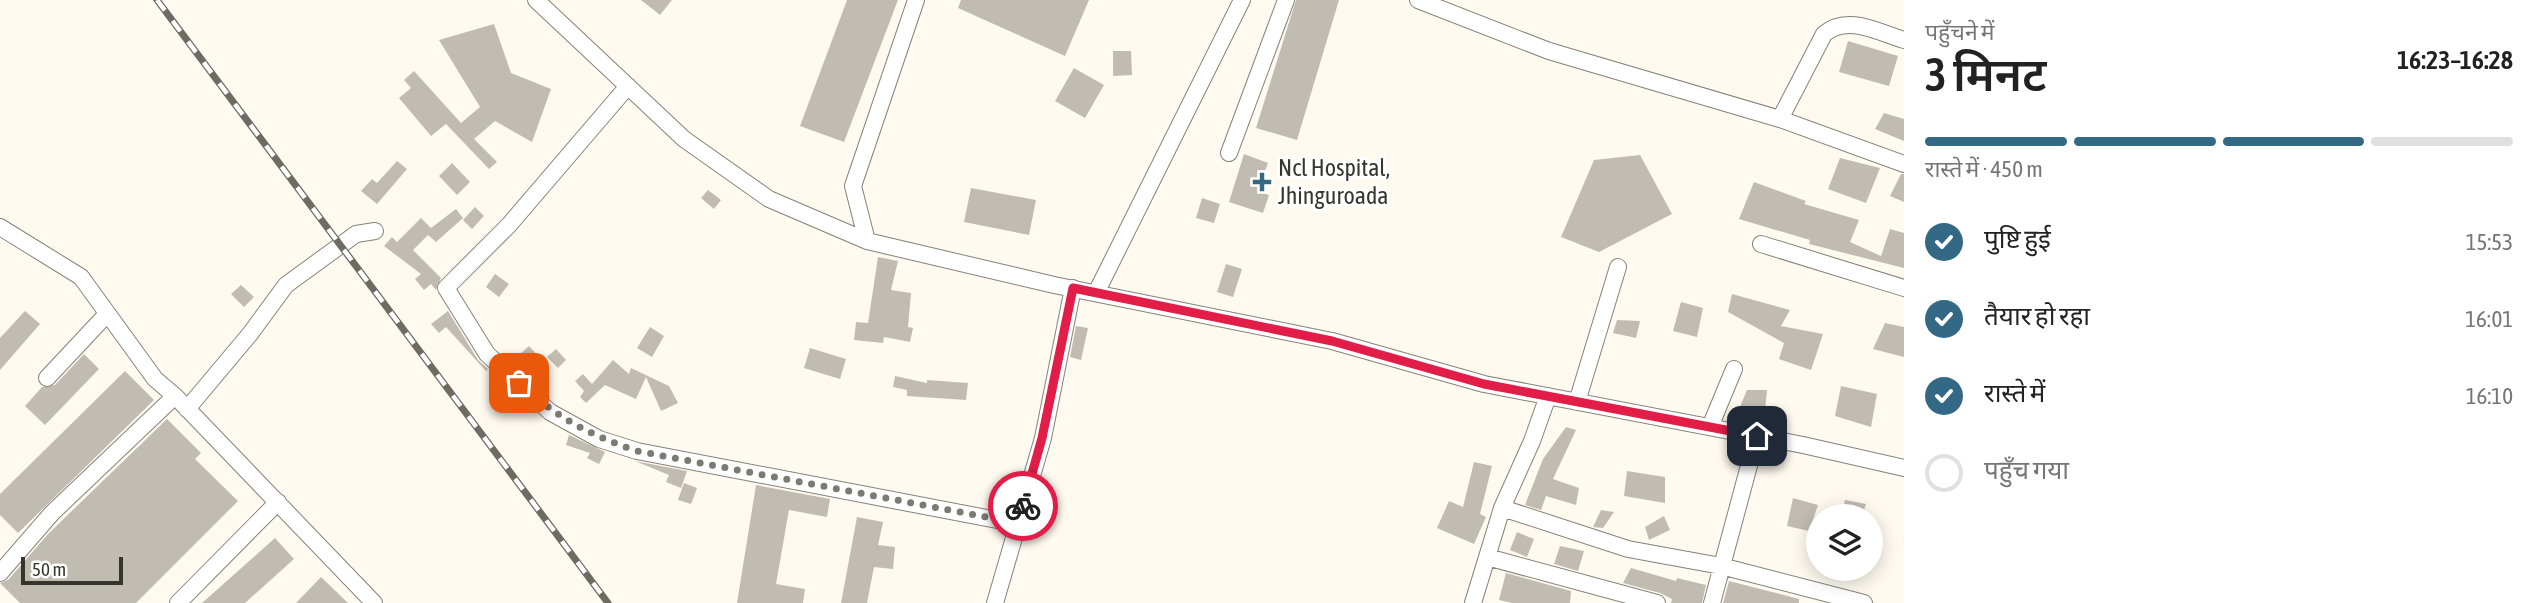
<!DOCTYPE html>
<html lang="hi">
<meta charset="utf-8">
<style>
:root{--surface:#fff;--page:#f6f6f6;--text:#222;--muted:#767676;--line:#e0e0e0;--accent:#346985}
body{margin:0;font-family:"Asap Condensed","Noto Sans Devanagari",sans-serif;background:var(--page);color:var(--text);height:100vh;display:flex;flex-direction:column;font-size:26px;white-space:nowrap}
*{box-sizing:border-box;margin:0}
p{font-size:23px;color:var(--muted)}
.icon{flex:none;width:38px;height:38px;fill:none;stroke:currentColor;stroke-width:2;stroke-linecap:round;stroke-linejoin:round}
.map{position:relative;flex:1;overflow:hidden}
.details{display:flex;flex-direction:column;background:var(--surface);width:630px}
.details>*{flex:none}
.fabs{position:absolute;left:1806px;top:504px;display:grid;gap:14px}
.fabs a{display:grid;place-items:center;width:77px;height:77px;border-radius:50%;background:var(--surface);box-shadow:0 4px 18px #0003;font-size:35px}
.scale{position:absolute;left:21px;bottom:18px;width:102px;box-sizing:border-box;padding-left:7px;border:4px solid #363530;border-top:0;font-size:19px;line-height:24px;white-space:nowrap;color:#363530;-webkit-text-stroke:5px #fff;paint-order:stroke}
.pin{position:absolute;display:grid;place-items:center;width:60px;height:60px;color:#fff;margin:-30px;border-radius:14px;box-shadow:0 4px 10px #0006}
.courier{position:absolute;display:grid;place-items:center;width:70px;height:70px;margin:-35px;border:5px solid #e11d48;border-radius:50%;background:#fff;color:#222;box-shadow:0 2px 9px #0007}
.summary em{font-style:normal;font-weight:600}
.summary div{display:flex;flex-direction:column-reverse}
.summary{display:flex;align-items:center;justify-content:space-between;height:119px;padding:0 21px}
h1{font-size:46px;font-weight:600;line-height:52px}
.bar{display:grid;grid-template-columns:repeat(4,1fr);gap:10px 7px;align-content:center;height:84px;padding:0 21px}
.bar i{height:9px;border-radius:5px;background:var(--line)}
.bar .on{background:var(--accent)}
.bar p{grid-column:span 4}
ol{padding:0 21px;list-style:none}
li{display:flex;align-items:center;gap:21px;height:77px}
li p{margin-inline-start:auto}
li .icon{padding:7px;border-radius:50%;background:var(--accent);color:#fff;stroke-width:4}
li:last-child{color:var(--muted)}
li i{width:38px;height:38px;border:4px solid var(--line);border-radius:50%}
main{display:flex;flex:1;min-height:0}
.map>svg:first-child{display:block}
.building{fill:#c0bcb1}
.lines{fill:none;stroke-linecap:round;stroke-linejoin:round}
.minor-casing{stroke:#868278;stroke-width:18}
.minor{stroke:#fff;stroke-width:16}
.rail-casing{stroke:#6d6b64;stroke-width:7}
.rail{stroke:#fff;stroke-width:4.5;stroke-dasharray:13;stroke-linecap:butt}
.done{stroke:#7c7a73;stroke-width:7;stroke-dasharray:0 12.6}
.route{stroke:#e11d48;stroke-width:9}
.poi-dot{fill:#346985;stroke:#fff;stroke-width:2.5}
.labels{text-anchor:middle;stroke-width:6;stroke-linejoin:round;paint-order:stroke}
.poi-label{font-size:24px;fill:#363530;stroke:#fff;text-anchor:start}
</style>
<main>
<div class="map">
<svg width="1904" height="603" viewBox="0 0 1904 603">
<rect width="100%" height="100%" fill="#fffaef"/>
<!-- building -->
<path class="building" d="M641,0H672L660,15Z
M847,0H898L844,142L800,126Z
M961,0H1089L1065,56L958,8Z
M1296,0H1339L1297,140L1256,128Z
M494,24L511,73L551,89L532,142L495,121L474,139L497,162L489,169L446,124L431,136L399,98L411,88L404,80L414,71L461,123L480,107L439,40Z
M1848,41L1898,56L1889,86L1839,72Z
M1113,51H1131L1132,75L1113,76Z
M1074,68L1104,85L1085,118L1055,101Z
M1884,113L1904,119V141L1875,129Z
M1244,154L1268,163L1257,191L1269,195L1263,213L1229,202Z
M1640,155L1672,214L1599,252L1561,237L1594,160Z
M1840,158L1880,168L1866,203L1828,189Z
M397,161L407,169L377,204L361,191L372,179L377,183Z
M452,163L470,182L457,195L439,176Z
M1901,174H1904V202L1890,196Z
M1754,182L1806,201L1804,204L1859,220L1850,242L1881,256L1890,229L1904,233V268L1809,244L1810,240L1739,219Z
M971,188L1036,200L1029,235L964,222Z
M708,190L721,200L714,209L701,198Z
M1202,198L1220,204L1214,223L1196,218Z
M475,207L484,216L472,229L463,220Z
M456,209L463,218L436,242L428,235L413,250L441,278L436,290L431,284L424,290L415,279L421,274L384,246L392,237L397,242L421,218L431,228Z
M878,257L898,261L891,290L911,293L908,327L913,328L910,342L884,337L883,343L854,340L856,322L868,323Z
M1226,264L1242,269L1233,297L1217,292Z
M495,274L509,284L499,297L486,287Z
M241,285L254,297L244,307L231,294Z
M1732,294L1790,310L1781,326L1823,334L1811,370L1779,359L1784,343L1728,312Z
M1681,302L1703,308L1697,337L1673,331Z
M25,311L40,324L0,370V338Z
M448,311L478,360L488,369L486,371L446,327L439,333L431,324Z
M1617,320L1640,321L1636,338L1613,333Z
M1885,323L1904,327V357L1873,349Z
M1076,326L1088,328L1081,360L1070,357Z
M650,327L664,336L652,357L637,348Z
M529,346L540,358L530,367L519,355Z
M810,348L846,359L840,379L804,368Z
M556,349L566,360L558,368L547,357Z
M84,354L99,369L45,425L25,406L42,387L55,385Z
M613,360L629,374L631,368L669,386L678,403L661,411L646,377L636,399L605,385L586,403L580,397L584,391L575,381L583,374L592,384Z
M125,371L154,400L18,533L0,515V494Z
M895,376L927,383V380L968,383L966,400L907,396V390L893,387Z
M1841,386L1877,394L1871,427L1835,416Z
M1747,390H1767L1764,420L1737,414Z
M167,419L201,453L195,459L238,501L136,603H20L0,583L8,580L48,534Z
M1566,427L1576,430L1553,479L1579,488L1576,505L1546,496L1541,510L1525,505L1543,459Z
M569,435L605,452L599,464L587,458L590,453L566,445Z
M635,461L687,471L681,488L666,482L669,475Z
M1474,462L1492,466L1480,514L1486,517L1474,544L1437,528L1449,501L1463,507Z
M1627,471L1665,477V503L1624,496Z
M684,483L697,488L691,504L678,500Z
M756,485L830,499L827,517L789,510L776,584L805,589L803,603H737Z
M1793,498L1818,505L1809,531L1787,526Z
M1845,500L1866,504L1862,516H1841Z
M1601,510L1614,512L1603,528L1593,527Z
M1664,516L1670,530L1649,540L1645,527Z
M857,517L883,522L878,545L895,547L893,569L874,567L867,603H841Z
M1517,532L1534,539L1527,557L1510,550Z
M275,538L294,559L245,603H202Z
M1560,546L1584,551L1578,571L1554,564Z
M1631,568L1676,581L1677,578L1706,585L1702,603H1671L1672,599L1660,593L1623,583Z
M1506,573L1571,591L1570,603H1512L1499,600Z
M321,577L348,603H296Z
M1729,581L1799,599V603H1723Z"/>
<g class="lines">
<!-- minor casing -->
<g class="minor-casing">
<path id="minor" d="M536,0L684,139L769,199L867,241L1054,285L1332,341L1484,384L1803,445L1904,468
M1418,0L1549,51L1780,119L1904,164
M628,86L509,225L446,288L487,354L550,412L599,439L637,451L1018,524
M1780,119L1824,34C1847,14 1878,32 1904,40
M1229,153L1286,0
M0,227L81,277L155,379L175,396L374,603
M867,241L853,186L916,0
M1761,244L1904,288
M1096,293L1242,0
M47,378L107,314
M1577,402L1618,267
M187,409L250,334L286,285L356,234L375,231
M1710,427L1734,369
M1502,508L1628,549L1721,566L1864,603
M1487,557L1657,603
M0,573L52,513L175,396
M178,603L278,502
M995,603L1043,438L1073,288
M1473,603L1502,508L1532,441L1548,396
M1712,603L1757,436"/>
</g>
<!-- minor -->
<use href="#minor" class="minor"/>
<!-- rail casing -->
<g class="rail-casing">
<path id="rail" d="M157,0L608,603"/>
</g>
<!-- rail -->
<use href="#rail" class="rail"/>
</g>
<g class="lines">
<!-- done -->
<path class="done" d="M519,383C556,417 589,435 637,451L1018,523L1023,506"/>
<!-- route -->
<path class="route" d="M1023,506L1042,438L1073,288L1332,341L1484,384L1757,436"/>
</g>
<!-- markers -->
<path class="poi-dot" d="M1258.5 171.5h7v7h7v7h-7v7h-7v-7h-7v-7h7z"/>
<g class="labels">
<!-- poi labels -->
<g class="poi-label">
<text x="1278" y="176">Ncl Hospital,<tspan x="1278" dy="28">Jhinguroada</tspan></text>
</g>
</g>
</svg>
<div class="fabs">
<a><svg class="icon" aria-label="layers" viewBox="0 0 24 24"><path d="M12 4l9 5-9 5-9-5zM3 14l9 5 9-5"/></svg></a>
</div>
<div class="scale">50 m</div>
<div class="pin" style="left:519px;top:383px;background:#ea580c"><svg class="icon" aria-label="bag" viewBox="0 0 24 24"><path d="M5 8h14l-1 12H6zM9 8a3 3 0 0 1 6 0"/></svg></div>
<div class="pin" style="left:1757px;top:436px;background:#1f2937"><svg class="icon" aria-label="home" viewBox="0 0 24 24"><path d="M3 11l9-7 9 7M6 9v11h12V9"/></svg></div>
<div class="courier" style="left:1023px;top:506px"><svg class="icon" aria-label="bike" viewBox="0 0 24 24"><circle cx="6" cy="16" r="4"/><circle cx="18" cy="16" r="4"/><path d="M6 16l4-8h5l3 8M10 8l3 8H6M13 5h3"/></svg></div>
</div>
<section class="details">
<div class="summary"><div><h1>3 मिनट</h1><p>पहुँचने में</p></div><em>16:23–16:28</em></div>
<div class="bar"><i class="on"></i><i class="on"></i><i class="on"></i><i></i><p>रास्ते में · 450 m</p></div>
<ol>
<li><svg class="icon" aria-label="check" viewBox="0 0 24 24"><path d="M5 12l5 5 9-10"/></svg>पुष्टि हुई<p>15:53</p></li>
<li><svg class="icon" aria-label="check" viewBox="0 0 24 24"><path d="M5 12l5 5 9-10"/></svg>तैयार हो रहा<p>16:01</p></li>
<li><svg class="icon" aria-label="check" viewBox="0 0 24 24"><path d="M5 12l5 5 9-10"/></svg>रास्ते में<p>16:10</p></li>
<li><i></i>पहुँच गया</li>
</ol>
</section>
</main>
